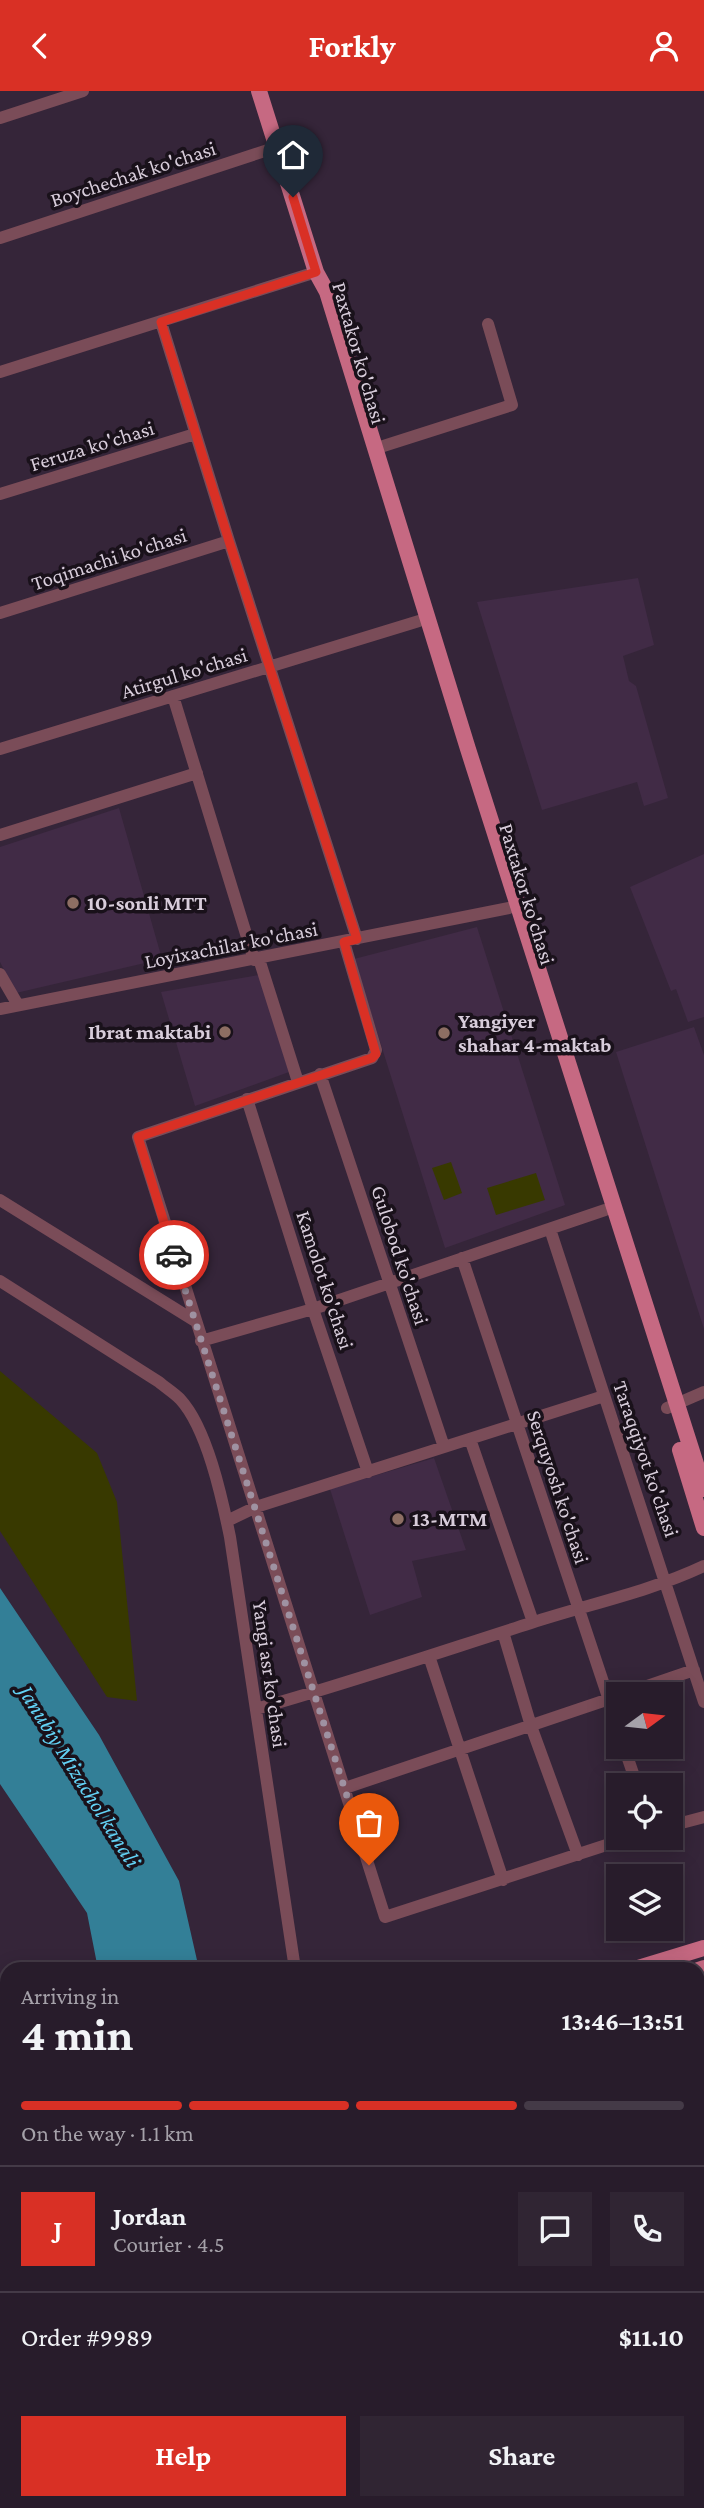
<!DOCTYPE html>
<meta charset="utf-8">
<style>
:root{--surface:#281c2b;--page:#302533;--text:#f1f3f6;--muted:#a5a1a9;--line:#443a47;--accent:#d93025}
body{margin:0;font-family:"Crimson Pro",serif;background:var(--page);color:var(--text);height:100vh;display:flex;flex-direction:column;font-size:26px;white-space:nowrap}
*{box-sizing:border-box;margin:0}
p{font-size:23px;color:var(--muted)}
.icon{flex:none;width:38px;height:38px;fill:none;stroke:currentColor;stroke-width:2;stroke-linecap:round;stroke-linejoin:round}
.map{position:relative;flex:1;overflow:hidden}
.details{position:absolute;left:0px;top:1871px;width:705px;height:548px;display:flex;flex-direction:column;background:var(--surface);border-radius:21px 21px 0 0;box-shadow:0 4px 18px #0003,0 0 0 2px var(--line)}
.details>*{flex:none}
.needle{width:46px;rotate:75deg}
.tools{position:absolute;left:606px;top:1591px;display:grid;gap:14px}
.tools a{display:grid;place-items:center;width:77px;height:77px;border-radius:0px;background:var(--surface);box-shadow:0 4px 18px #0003,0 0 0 2px var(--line);font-size:35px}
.pin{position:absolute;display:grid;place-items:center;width:60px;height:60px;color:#fff;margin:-72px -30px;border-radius:50% 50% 50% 0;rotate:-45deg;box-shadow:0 0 7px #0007}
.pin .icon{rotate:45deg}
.courier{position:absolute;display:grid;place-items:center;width:70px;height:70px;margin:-35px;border:5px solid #d93025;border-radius:50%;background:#fff;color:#222;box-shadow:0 2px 9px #0007}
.head em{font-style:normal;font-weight:700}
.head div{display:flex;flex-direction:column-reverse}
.head{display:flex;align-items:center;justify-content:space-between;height:119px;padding:0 21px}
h1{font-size:46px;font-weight:700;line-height:52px}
.bar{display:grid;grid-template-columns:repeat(4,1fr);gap:10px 7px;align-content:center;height:84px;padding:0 21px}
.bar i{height:9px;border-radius:5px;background:var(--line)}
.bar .selected{background:var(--accent)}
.bar p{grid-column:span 4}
.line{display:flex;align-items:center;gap:18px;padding:0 21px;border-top:2px solid var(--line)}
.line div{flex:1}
.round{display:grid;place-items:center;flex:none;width:74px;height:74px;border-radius:0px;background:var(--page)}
.cta{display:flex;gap:14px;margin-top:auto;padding:14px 21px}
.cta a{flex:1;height:80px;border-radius:0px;background:var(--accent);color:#fff;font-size:28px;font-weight:700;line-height:80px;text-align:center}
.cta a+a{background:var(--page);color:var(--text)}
header{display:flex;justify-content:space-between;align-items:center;height:91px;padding:0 21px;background:var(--accent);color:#fff;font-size:32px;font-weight:700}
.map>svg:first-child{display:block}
.built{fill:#412b46}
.green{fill:#383900}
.water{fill:#337f97}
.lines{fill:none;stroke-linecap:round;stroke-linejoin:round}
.minor{stroke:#7a4c58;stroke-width:12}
.major{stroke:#c66982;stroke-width:16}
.done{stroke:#9f92a2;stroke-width:7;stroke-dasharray:0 12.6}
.route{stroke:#d93025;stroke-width:9}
.education-dot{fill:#8d6e63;stroke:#19111a;stroke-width:2.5}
.labels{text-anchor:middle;stroke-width:7;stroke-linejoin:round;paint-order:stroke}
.street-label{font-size:21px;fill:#d8cddb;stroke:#19111a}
.poi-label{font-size:21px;font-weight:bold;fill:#d8cddb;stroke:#19111a;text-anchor:start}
.water-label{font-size:23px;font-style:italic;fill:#63d2f5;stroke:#19111a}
</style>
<header><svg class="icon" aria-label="back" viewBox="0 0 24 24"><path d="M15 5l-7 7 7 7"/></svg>Forkly<svg class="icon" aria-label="person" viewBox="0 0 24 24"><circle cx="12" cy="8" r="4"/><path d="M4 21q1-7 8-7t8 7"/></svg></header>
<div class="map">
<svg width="704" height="2417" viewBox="0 0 704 2417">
<rect width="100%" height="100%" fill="#352539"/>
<!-- built -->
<path class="built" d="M638,487L654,554L623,565L629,590L636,595L668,707L644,715L637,691L542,719L477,511Z
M119,717L162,868L16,902L0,871V756Z
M704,763V926L688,931L676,898L671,900L630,796Z
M477,836L565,1114L445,1157L354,868Z
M259,884L289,981L195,1015L161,901Z
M694,936L704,964V1238L616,961Z
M434,1367L466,1459L412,1470L422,1506L370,1524L330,1398Z"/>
<!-- green -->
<path class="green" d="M451,1071L462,1102L444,1109L432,1077Z
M536,1082L545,1109L496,1124L487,1097Z
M0,1280L97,1362L117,1411L137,1610L107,1606L0,1440Z
M45,2412H151V2417H47Z"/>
<!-- water -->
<path class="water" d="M0,1497L99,1644L179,1790L199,1878H98L87,1822L0,1693Z
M177,2412H284L285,2417H177Z"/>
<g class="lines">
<!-- minor -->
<path class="minor" d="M0,27L83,0
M0,147L277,56
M161,231L229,450L357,848
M0,281L316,181
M374,358L512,314L488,233
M0,403L195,343
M0,522L229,450
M173,605L254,869
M0,658L419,530
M0,744L197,682
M344,851L376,959L372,967L138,1046L385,1826L631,1746
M259,868L298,991
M0,883L18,914
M0,918L509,817
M320,983L444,1356
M247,1008L313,1218L368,1381
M0,1109L195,1230
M550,1138L704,1611
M462,1167L618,1636
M0,1190L159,1291C166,1297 174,1302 180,1308C207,1337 222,1407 230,1446L295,1878
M201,1250L313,1218L605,1119
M667,1317L704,1301
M470,1348L533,1531
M227,1430L256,1416L604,1305
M503,1541L531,1635L578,1764
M429,1565L503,1789
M624,1603L694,1579
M256,1618C349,1592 440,1561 531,1532C589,1513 649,1501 704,1475
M624,1656L637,1694
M345,1697L618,1605
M670,1735L704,1726
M698,1920L704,1938
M0,2137L7,2189
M0,2199L7,2198
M698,2264L704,2283
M0,2311L7,2310
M698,2399L704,2396
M36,2412L37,2417
M369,2412L370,2417
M658,2417L672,2412"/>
<!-- major -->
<path class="major" d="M259,0L316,181L327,201L468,658L704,1398
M680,1359L704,1437
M635,1878L704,1857
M698,1879L704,1877
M0,2030L7,2029"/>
</g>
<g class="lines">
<!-- done -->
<path class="done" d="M174,1164L369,1774"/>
<!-- route -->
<path class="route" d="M174,1164L138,1046L372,967L376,963L344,851L357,848L229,450L161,231L316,181L293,106"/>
</g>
<!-- markers -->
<g class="education-dot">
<circle cx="73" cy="812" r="7"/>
<circle cx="225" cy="941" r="7"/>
<circle cx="444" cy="942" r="7"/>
<circle cx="398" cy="1428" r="7"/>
</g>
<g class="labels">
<!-- street labels -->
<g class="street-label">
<text transform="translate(133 83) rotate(-18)" y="7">Boychechak ko'chasi</text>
<text transform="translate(359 262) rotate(74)" y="7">Paxtakor ko'chasi</text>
<text transform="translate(92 355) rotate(-17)" y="7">Feruza ko'chasi</text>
<text transform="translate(109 468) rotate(-18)" y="7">Toqimachi ko'chasi</text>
<text transform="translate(184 582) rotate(-17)" y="7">Atirgul ko'chasi</text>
<text transform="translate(527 803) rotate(73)" y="7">Paxtakor ko'chasi</text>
<text transform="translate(231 854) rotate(-11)" y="7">Loyixachilar ko'chasi</text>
<text transform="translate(400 1164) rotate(72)" y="7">Gulobod ko'chasi</text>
<text transform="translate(325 1189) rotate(72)" y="7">Kamolot ko'chasi</text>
<text transform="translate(646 1368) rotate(71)" y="7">Taraqqiyot ko'chasi</text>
<text transform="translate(558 1396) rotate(72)" y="7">Serquyosh ko'chasi</text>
<text transform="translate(270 1583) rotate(82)" y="7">Yangi asr ko'chasi</text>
</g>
<!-- poi labels -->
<g class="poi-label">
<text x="87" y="819">10-sonli MTT</text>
<text x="458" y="937">Yangiyer<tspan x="458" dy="24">shahar 4-maktab</tspan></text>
<text x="211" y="948" text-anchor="end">Ibrat maktabi</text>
<text x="412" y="1435">13-MTM</text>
</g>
<!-- water labels -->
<g class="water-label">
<text transform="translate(80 1685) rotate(58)" y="8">Janubiy Mizachol kanali</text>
</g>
</g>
</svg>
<div class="tools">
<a><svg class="needle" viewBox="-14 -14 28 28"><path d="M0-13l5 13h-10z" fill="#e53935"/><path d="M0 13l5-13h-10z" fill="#a5a1a9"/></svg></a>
<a><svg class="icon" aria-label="locate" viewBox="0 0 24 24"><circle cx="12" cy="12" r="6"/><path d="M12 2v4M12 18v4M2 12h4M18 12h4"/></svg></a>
<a><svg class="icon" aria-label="layers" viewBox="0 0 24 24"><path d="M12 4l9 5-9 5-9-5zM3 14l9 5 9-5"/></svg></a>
</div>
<div class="pin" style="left:369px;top:1774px;background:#ea580c"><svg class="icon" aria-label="bag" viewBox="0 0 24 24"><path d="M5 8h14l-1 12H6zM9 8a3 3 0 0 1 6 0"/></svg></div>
<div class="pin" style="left:293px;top:106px;background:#1f2937"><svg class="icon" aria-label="home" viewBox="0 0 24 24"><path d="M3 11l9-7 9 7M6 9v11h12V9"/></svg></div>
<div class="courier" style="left:174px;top:1164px"><svg class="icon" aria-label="car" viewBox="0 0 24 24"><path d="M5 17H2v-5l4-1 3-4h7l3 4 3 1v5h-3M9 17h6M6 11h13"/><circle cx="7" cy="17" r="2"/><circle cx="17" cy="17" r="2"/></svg></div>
<section class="details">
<div class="head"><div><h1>4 min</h1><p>Arriving in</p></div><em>13:46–13:51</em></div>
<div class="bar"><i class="selected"></i><i class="selected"></i><i class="selected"></i><i></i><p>On the way · 1.1 km</p></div>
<div class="line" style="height:126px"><b class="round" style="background:var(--accent);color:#fff">J</b><div><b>Jordan</b><p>Courier · 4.5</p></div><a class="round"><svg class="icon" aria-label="chat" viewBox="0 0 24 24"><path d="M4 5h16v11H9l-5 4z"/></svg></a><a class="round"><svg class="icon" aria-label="phone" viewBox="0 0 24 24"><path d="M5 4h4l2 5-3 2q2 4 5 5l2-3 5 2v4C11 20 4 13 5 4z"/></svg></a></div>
<div class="line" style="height:91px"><div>Order #9989</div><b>$11.10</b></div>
<div class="cta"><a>Help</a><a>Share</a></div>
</section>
</div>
